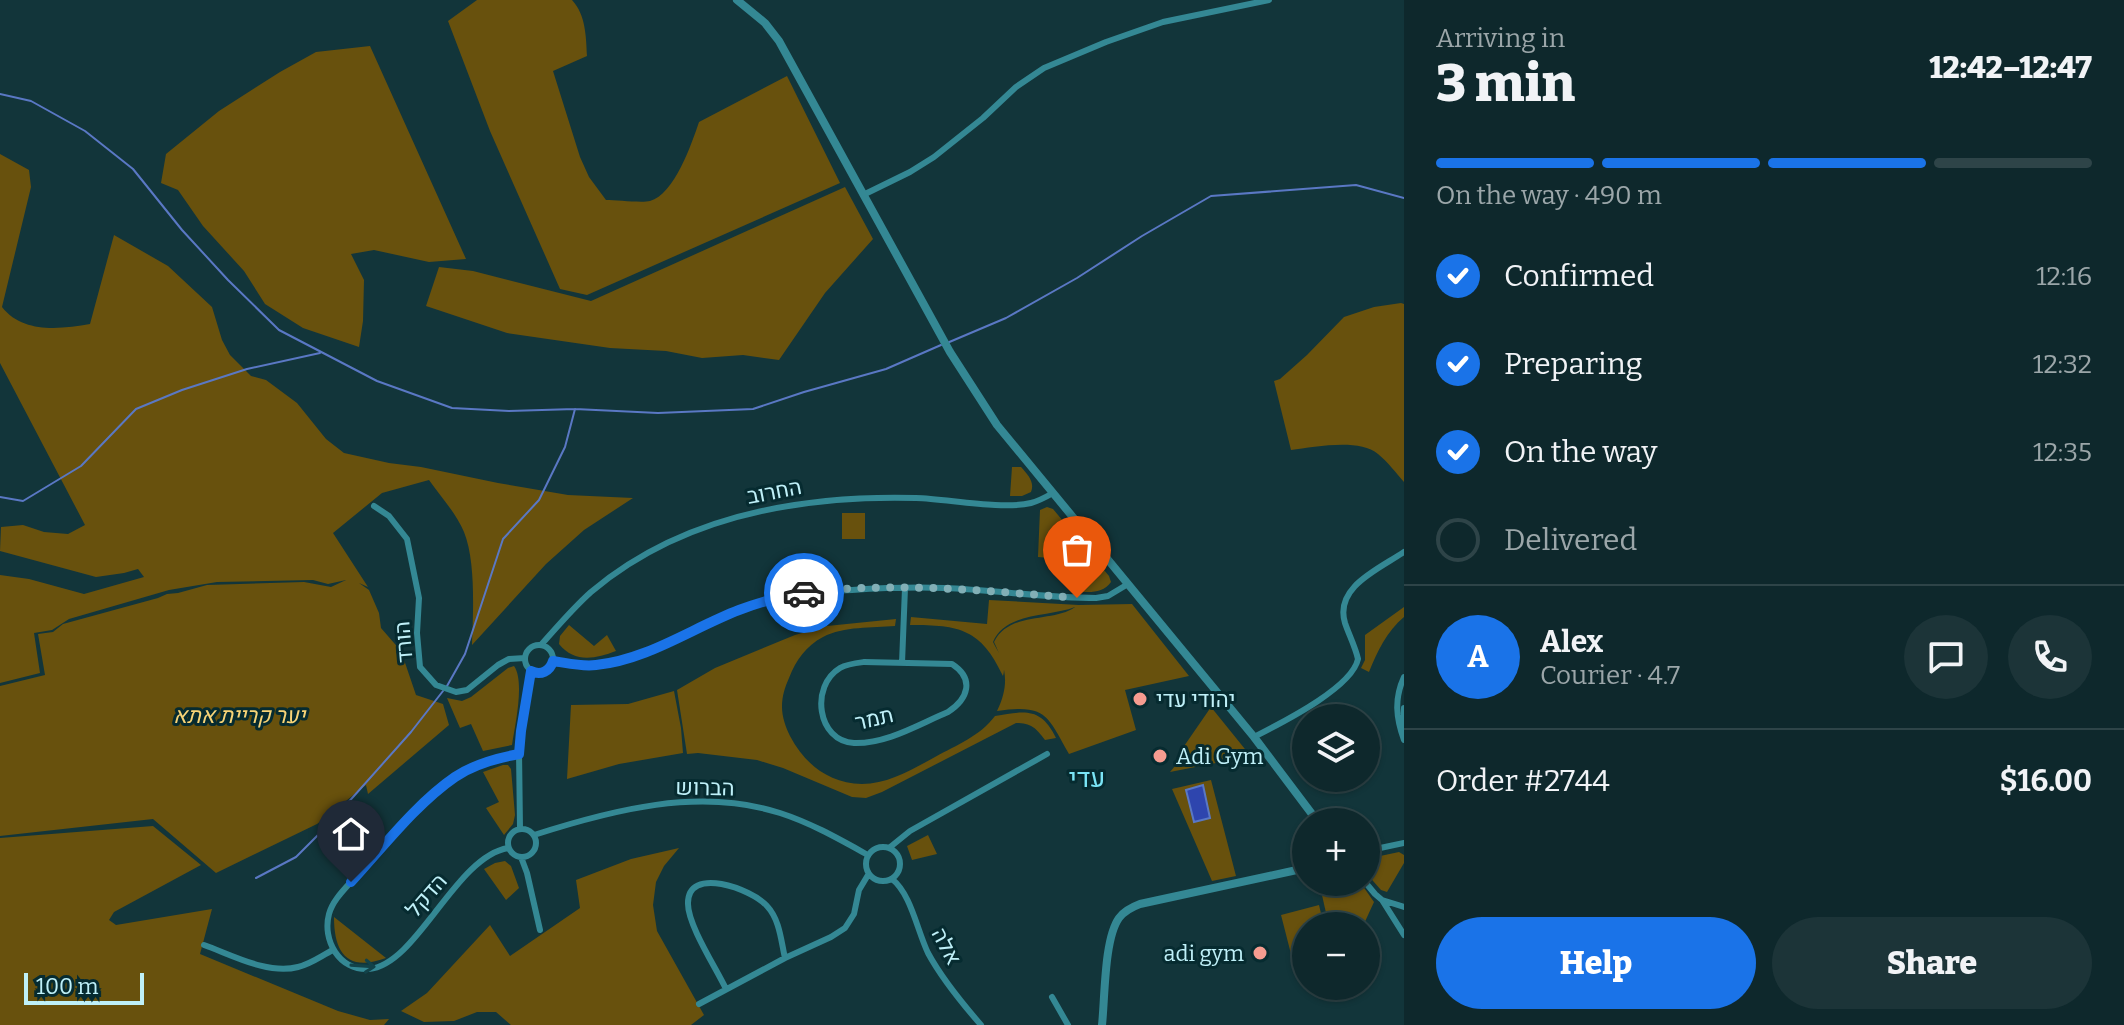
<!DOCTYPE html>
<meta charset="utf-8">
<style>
:root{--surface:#0e282c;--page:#1c3438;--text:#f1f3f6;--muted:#9ba6a9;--line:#2e4448;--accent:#1a73e8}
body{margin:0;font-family:Bitter,Heebo,serif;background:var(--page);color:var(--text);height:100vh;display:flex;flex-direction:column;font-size:30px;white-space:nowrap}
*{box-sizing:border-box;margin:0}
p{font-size:26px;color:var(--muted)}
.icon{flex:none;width:44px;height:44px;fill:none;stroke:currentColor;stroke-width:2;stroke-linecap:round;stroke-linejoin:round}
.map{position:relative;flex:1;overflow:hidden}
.drawer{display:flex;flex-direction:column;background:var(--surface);width:720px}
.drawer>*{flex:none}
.buttons{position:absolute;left:1292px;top:704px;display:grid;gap:16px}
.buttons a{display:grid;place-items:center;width:88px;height:88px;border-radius:50%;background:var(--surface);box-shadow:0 2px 6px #0004,0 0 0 2px var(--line);font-size:40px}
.scale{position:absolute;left:24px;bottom:20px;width:120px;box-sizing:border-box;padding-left:8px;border:4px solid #bff0f8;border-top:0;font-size:22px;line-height:28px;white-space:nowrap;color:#bff0f8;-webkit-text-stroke:6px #062b30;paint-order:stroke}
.pin{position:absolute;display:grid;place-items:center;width:68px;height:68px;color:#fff;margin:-82px -34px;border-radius:50% 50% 50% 0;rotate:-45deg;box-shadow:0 0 8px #0007}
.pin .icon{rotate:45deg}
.courier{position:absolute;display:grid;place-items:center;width:80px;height:80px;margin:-40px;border:6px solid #1a73e8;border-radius:50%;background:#fff;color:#222;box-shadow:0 2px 10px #0007}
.overview em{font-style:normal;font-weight:800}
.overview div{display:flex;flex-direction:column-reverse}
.overview{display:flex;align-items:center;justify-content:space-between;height:136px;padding:0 32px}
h1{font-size:52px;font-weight:800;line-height:60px}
.bar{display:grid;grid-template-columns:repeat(4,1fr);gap:12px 8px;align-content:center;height:96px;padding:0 32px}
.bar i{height:10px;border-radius:6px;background:var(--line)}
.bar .active{background:var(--accent)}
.bar p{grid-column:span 4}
.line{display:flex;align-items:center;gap:20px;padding:0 32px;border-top:2px solid var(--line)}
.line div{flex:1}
.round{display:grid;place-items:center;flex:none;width:84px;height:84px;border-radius:42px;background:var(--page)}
ol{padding:0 32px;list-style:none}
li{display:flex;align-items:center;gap:24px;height:88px}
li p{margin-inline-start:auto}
li .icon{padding:8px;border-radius:50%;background:var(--accent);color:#fff;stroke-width:4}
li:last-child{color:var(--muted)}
li i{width:44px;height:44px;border:4px solid var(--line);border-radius:50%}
.button{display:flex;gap:16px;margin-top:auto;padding:16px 32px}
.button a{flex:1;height:92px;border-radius:48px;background:var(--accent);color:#fff;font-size:32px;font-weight:800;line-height:92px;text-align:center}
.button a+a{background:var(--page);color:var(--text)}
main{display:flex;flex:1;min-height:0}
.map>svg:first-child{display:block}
.green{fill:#68510d}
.water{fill:#2e45ae;stroke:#5a78c4;stroke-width:2}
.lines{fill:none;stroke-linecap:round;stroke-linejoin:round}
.stream{stroke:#5a78c4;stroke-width:2}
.minor{stroke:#348894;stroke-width:6}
.tertiary{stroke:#348894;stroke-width:8}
.oneway{stroke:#124249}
.done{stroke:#82afb6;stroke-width:8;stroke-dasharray:0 14.4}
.route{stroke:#1a73e8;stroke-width:10}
.poi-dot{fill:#f59c90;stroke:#062b30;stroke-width:3}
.labels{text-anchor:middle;stroke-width:6;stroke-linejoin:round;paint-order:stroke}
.street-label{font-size:22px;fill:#bff0f8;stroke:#062b30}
.poi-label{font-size:22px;fill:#bff0f8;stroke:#062b30;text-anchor:start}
.park-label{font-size:22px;font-style:italic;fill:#f8d477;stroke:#062b30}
.quarter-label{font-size:26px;fill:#7ae5f6;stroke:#062b30}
</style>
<main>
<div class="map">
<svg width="1404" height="1025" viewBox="0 0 1404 1025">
<rect width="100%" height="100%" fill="#12353a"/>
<!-- green -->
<path class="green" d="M477,0H572C586,15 586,37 587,56L553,71L580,157L589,177L606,200C616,200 642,203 650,201C674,195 692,143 699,122L787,76L840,183L587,295L560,289L490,131L448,21Z
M370,46L466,259L429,262L374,250L351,254L364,280L363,321L359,347L303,328L265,304L244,271L203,226L178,190L161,183L166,154L219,111L280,72L316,52Z
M0,154L29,170L31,187L2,307C23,334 61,329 90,324L114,235L168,266L212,307L222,340L230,355L251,376L266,380L297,403L326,439L344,453L389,463L421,467L498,483L568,495L633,498L584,530L546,564L472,645C473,613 476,562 464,532C456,513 441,497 429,480L382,493L333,533L368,587L359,583L369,590L379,613L381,628L401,651L416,695L443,704L449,725L368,794L366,785L317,824L216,873L153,819L0,836V686L45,675L38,634L53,632L63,624L158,598L167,594L178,593L207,585L304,582L331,587L346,580L328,584L313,580L217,582L169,590L69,619L52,630L34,633L40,673L0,683V575L29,579L84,594L144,577L138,569L124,573L96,577L0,551L1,527L23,525L44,532L68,534L85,525L0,363Z
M845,187L873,239L825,293L779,360L743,355L702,358L666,351L610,348L507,333L426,306L439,267L473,271L591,301Z
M1401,303L1404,304V482C1396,473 1388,462 1378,454C1359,438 1315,447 1291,450L1274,381L1280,379L1307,355L1344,317L1374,307Z
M1012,467H1021C1028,475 1035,482 1031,492L1022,496H1010Z
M1047,507L1053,509L1109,576L1111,582C1102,595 1086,592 1072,591V560L1038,557L1040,510Z
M842,513H865V539H842Z
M989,600L1079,605L1132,604L1189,676L1125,690L1136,730L1069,754C1047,715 1046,704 997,711C1010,684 1006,667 994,642C1009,611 1053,623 1075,607C1050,617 1005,612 993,642C998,652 1007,664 1003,676C981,629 960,625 910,625L911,617L987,624Z
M1404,607V617C1387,631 1377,652 1369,672L1361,668L1365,660V635Z
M896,619L895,626C872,628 844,626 823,637C806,646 796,660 789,678C785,687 782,696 782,707C782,717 786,728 790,736C805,764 828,783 862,784C888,784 913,769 935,757C957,745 980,736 995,716C1025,711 1041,707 1056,738L1045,740C1036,728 1031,723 1016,723L882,792L866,798L852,797L783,768L757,760L698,753L687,754L677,690L715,668L795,635L827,626Z
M569,625L594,646L607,635L616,651C595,659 574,663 559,644L560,636Z
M514,666C525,681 515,726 512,745L483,751L471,724L460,728L447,698L462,701L471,697L508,668Z
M674,691L681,728L683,753L619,764L567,779L571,705L628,704Z
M1211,707L1253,759L1221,762L1170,772L1175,766L1180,752Z
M503,765H508L511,769L515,815L513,824L504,835L486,808L499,802L483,772Z
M1211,780L1236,876L1212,881L1172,789Z
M153,826L201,865L114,912L109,920L116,925L212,909L200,954L338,1011L370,1020L389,1019L384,1025H0V838Z
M928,835L937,854L912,860L907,846Z
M679,848L664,866L656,882L653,905L657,931L704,1015L691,1025H511L496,1012H477L454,1021L424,1022L401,1011L427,993L490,925L510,956L580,908L576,880L631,859Z
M1399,852L1404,855V863L1387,892L1381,890L1366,873V859Z
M505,861L511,866L519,888L506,900L484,869L495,863Z
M1319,882H1360L1374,902L1363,926H1329Z
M1319,905L1324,926H1306V951L1291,954L1281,915Z
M334,917L386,958C348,972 334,954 334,917Z"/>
<!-- water -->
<path class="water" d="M1203,785L1210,818L1194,822L1186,790Z"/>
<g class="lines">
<!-- stream -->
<path class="stream" d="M0,94L31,101L85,131L133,169L182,230L228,280L279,330L377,381L452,408L509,411L575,409L658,413L753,409L804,392L886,369L941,345
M947,343L1006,318L1077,278L1142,236L1211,196L1356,185L1404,198
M0,497L23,501L81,466L136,409L182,390L247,369L320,353
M447,686L465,654L503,539L539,500L565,447L575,409
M256,878L296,857L329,824L411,732L443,691"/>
<!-- minor -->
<path class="minor" d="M863,195L910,172L934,157L983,118L1016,87L1044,68L1106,42L1163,22L1269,0
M374,506L389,516L407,539L419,598L417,633L420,667L436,685L456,692L467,690L498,665L509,659L525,658
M525 659a14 14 0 1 1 28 0a14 14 0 1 1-28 0Z
M541,645C557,627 573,608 591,592C682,515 801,495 916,498C948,499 1002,510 1031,503C1039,501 1046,497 1053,493
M553,661C567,663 581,667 596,665C663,658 723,607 791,595C811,591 831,591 852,590C882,588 913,587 944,588C995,590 1045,598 1096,598L1108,596L1128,584
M864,662L952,664C975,679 968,699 948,712C919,724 887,744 854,743C817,741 810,686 840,668C847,664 856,663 864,662Z
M902,663L905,588
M1404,677C1394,699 1396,718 1404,740
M1403,730L1404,708
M1254,737C1281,723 1352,688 1358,659C1355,646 1349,635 1345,623C1334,587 1379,569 1404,552
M520,828L519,751L531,671
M508 843a14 14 0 1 1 28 0a14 14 0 1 1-28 0Z
M534,835C612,810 699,787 780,813C811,823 839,839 868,855
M866 864a17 17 0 1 1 34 0a17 17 0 1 1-34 0Z
M508,848C455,857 417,965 369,969C339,971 322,940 329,914C333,899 347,887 357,875C387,842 419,801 456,776C475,764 497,758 519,754
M889,848L910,831L1047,754
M1366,851L1404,843
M521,857L527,873L540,930
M892,879C911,894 917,930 928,953C942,979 961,1002 981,1025
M1365,882L1375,894L1382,900L1404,935
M1382,900L1404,907
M204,945C232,955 268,975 298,967C311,964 321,956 333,950
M726,989C716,968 688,925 688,904C687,865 752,889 767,906C780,920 781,941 785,958
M1052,997L1068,1025
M699,1004L785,958L831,937L845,928L854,914L859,890L868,875"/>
<!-- tertiary -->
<path class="tertiary" d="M737,0L765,23L779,41L950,352L997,425L1254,737L1318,822
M1102,1025C1105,998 1104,939 1119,918C1124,911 1132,907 1140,904L1306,868"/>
</g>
<!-- one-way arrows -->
<defs><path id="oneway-shaft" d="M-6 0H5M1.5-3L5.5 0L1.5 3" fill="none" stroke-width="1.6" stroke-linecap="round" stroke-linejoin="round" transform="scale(2)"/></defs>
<use class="oneway" href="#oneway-shaft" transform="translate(363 966) rotate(4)"/>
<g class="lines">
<!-- done -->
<path class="done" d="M804,593C894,581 987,591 1077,598"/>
<!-- route -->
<path class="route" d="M351,882C383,847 417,803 455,777C474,764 497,758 519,754L521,731L531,671C541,676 550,671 553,661C567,663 582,667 596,665C647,660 692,628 739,610C760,602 782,596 804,593"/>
</g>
<!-- markers -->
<g class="poi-dot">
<circle cx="1140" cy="699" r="8"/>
<circle cx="1160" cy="756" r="8"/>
<circle cx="1260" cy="953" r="8"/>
</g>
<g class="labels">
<!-- street labels -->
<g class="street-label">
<text transform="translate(774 491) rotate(-11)" y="8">החרוב</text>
<text transform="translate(403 642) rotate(-95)" y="8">הורד</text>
<text transform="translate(874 718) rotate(-13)" y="8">תמר</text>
<text transform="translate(705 787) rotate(1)" y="8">הברוש</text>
<text transform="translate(426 895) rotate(-49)" y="8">הדקל</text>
<text transform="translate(947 946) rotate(62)" y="8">אלה</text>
</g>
<!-- poi labels -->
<g class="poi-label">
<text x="1156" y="707">יהודי עדי</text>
<text x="1176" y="764">Adi Gym</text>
<text x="1244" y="961" text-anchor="end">adi gym</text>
</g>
<!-- park labels -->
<g class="park-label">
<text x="239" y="723">יער קריית אתא</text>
</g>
<!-- quarter labels -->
<g class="quarter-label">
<text x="1087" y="787">עדי</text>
</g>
</g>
</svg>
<div class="buttons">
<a><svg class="icon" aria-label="layers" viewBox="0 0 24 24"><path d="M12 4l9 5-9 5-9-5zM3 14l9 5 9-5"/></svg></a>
<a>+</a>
<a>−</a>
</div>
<div class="scale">100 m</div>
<div class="pin" style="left:1077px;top:598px;background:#ea580c"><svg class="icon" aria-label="bag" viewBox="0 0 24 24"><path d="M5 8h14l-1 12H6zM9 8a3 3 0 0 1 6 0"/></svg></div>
<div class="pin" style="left:351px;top:882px;background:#1f2937"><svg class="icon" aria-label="home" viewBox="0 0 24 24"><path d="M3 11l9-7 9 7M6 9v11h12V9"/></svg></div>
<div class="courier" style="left:804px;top:593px"><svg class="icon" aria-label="car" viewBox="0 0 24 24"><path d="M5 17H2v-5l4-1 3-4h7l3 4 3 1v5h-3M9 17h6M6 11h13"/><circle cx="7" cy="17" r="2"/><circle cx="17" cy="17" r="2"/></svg></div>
</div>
<section class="drawer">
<div class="overview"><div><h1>3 min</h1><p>Arriving in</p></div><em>12:42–12:47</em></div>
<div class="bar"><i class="active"></i><i class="active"></i><i class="active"></i><i></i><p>On the way · 490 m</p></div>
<ol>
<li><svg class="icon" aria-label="check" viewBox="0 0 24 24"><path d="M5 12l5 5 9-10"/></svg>Confirmed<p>12:16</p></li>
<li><svg class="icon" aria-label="check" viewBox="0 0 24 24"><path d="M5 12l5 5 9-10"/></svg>Preparing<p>12:32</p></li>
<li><svg class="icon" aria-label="check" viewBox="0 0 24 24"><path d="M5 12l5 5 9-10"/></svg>On the way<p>12:35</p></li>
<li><i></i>Delivered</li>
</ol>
<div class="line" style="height:144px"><b class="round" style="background:var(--accent);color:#fff">A</b><div><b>Alex</b><p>Courier · 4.7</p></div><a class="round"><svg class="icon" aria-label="chat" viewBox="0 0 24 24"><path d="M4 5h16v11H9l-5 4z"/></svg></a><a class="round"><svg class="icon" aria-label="phone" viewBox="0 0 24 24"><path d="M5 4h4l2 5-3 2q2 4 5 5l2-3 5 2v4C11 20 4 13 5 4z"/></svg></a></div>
<div class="line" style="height:104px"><div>Order #2744</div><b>$16.00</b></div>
<div class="button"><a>Help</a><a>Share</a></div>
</section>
</main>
